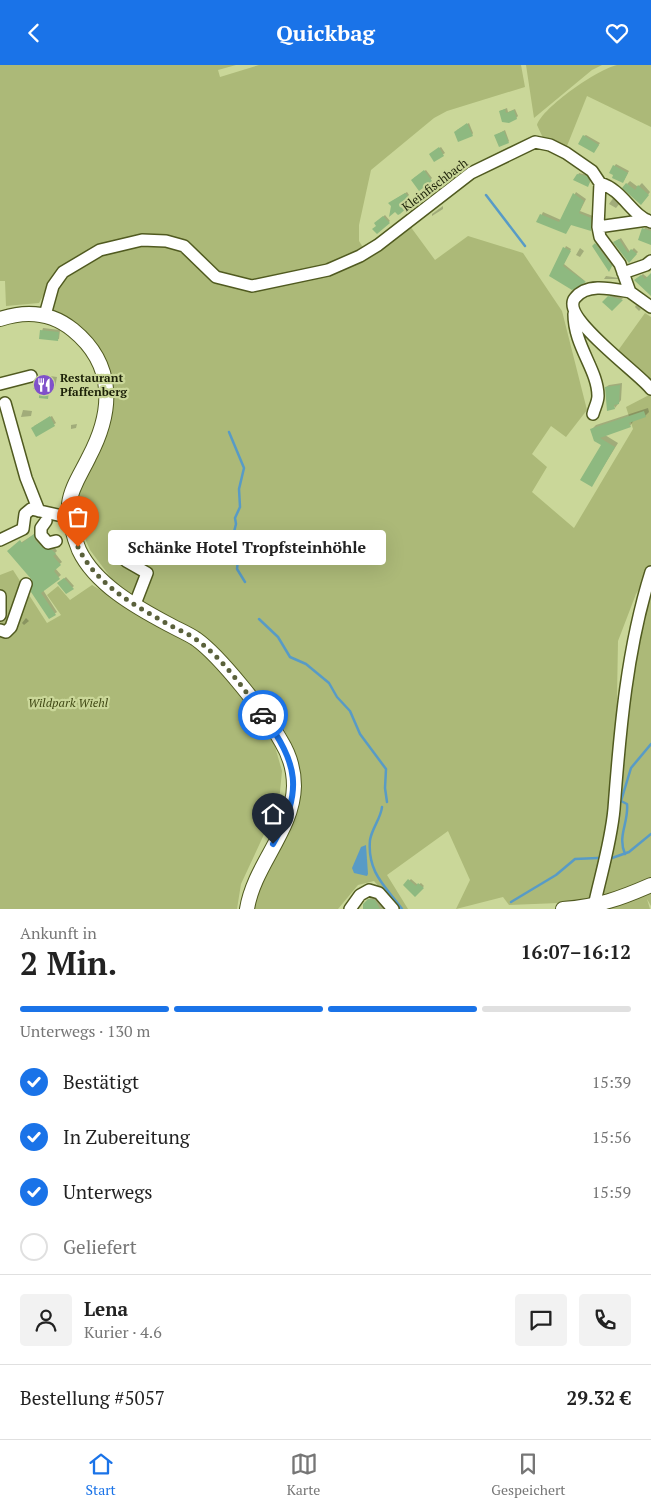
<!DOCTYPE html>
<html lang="de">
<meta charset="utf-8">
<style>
:root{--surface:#fff;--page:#f2f2f2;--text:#222;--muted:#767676;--line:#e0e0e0;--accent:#1a73e8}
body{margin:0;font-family:"PT Serif",serif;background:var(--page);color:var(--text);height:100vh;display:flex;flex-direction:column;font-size:19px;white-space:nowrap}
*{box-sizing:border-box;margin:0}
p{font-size:16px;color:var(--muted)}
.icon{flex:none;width:28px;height:28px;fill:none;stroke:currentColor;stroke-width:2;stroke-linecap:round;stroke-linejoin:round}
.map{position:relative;height:844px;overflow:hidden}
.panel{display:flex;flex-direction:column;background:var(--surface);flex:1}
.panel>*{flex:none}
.pin{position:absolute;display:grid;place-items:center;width:42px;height:42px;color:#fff;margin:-51px -21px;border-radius:50% 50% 50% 0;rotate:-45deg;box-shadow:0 0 5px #0007}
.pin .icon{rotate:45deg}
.courier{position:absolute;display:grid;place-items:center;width:50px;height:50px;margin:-25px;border:4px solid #1a73e8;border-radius:50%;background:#fff;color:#222;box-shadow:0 1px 6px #0007}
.bubble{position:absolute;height:35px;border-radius:5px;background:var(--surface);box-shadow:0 5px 20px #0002;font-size:16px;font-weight:700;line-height:35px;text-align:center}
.summary em{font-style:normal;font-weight:700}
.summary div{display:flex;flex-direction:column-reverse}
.summary{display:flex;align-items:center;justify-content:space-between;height:85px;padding:0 20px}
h1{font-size:32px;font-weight:700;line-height:38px}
.bar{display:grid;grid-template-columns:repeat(4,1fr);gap:8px 5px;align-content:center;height:60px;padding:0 20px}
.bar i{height:6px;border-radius:4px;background:var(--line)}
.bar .on{background:var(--accent)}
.bar p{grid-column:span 4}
.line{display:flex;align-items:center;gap:12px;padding:0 20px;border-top:1px solid var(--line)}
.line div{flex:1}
.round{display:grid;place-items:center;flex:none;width:52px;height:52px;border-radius:5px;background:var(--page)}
ol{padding:0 20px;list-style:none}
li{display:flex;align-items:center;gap:15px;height:55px}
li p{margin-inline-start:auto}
li .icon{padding:5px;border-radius:50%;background:var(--accent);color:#fff;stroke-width:4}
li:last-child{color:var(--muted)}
li i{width:28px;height:28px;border:2px solid var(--line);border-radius:50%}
header{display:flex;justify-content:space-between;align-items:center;height:65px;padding:0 20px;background:var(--accent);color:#fff;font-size:22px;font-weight:700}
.menu{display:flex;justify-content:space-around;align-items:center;height:70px;border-top:1px solid var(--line);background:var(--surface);font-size:14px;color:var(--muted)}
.menu a{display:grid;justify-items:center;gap:2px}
.menu .on{color:var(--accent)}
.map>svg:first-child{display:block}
.green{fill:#acb978}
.water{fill:#589bc6}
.shadow{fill:#0003}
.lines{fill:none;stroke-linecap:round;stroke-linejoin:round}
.stream{stroke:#589bc6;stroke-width:2.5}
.building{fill:#8eb980}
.minor-casing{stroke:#505a20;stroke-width:14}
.major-casing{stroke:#505a20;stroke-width:16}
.minor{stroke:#fff;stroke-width:11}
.major{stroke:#fff;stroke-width:14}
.done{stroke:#5a613b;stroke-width:5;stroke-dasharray:0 9}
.route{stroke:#1a73e8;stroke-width:6}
.labels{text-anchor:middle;stroke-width:4.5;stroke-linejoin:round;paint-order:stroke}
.street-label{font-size:12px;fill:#1d2209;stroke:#cad799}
.poi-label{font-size:12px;font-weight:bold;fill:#1d2209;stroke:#cad799;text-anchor:start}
.park-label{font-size:12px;font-style:italic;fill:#3f4713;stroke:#cad799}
</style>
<header><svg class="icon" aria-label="back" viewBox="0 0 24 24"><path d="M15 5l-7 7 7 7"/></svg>Quickbag<svg class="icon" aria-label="heart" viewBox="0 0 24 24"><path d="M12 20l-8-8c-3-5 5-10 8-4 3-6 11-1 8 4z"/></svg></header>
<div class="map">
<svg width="651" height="844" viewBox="0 0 651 844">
<rect width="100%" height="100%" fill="#cad799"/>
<!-- green -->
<path class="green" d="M0,0H236L218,5L220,12L259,0H521L525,22L447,46L434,53L371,105L359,160V176L364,184L328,201L253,218L218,210L185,179L140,174L57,207L39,238L6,241L5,216H0Z
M526,0H602L592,5L534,53Z
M617,0H651V62L587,31L565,86L543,73L537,60C543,42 598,4 617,0Z
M410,161L435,195L468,171L523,188L562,246L587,345L566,372L551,361L532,389L547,402L532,427L574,463L633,364L626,342L651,329V499L648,510L636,529L618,576L616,687L651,512V817L584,837L509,840L503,832L456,844L470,815L448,766L387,810L408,844H398L374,816L358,820L338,844H252L299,725L295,687L284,664L251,623L111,513L90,485L79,460L78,434L87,405L108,364L112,328L106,302L50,246L55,224L65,208L83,197L139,177L183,183L215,214L240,221L297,215Z
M645,248L651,252V320L617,287Z
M13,505L47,558L61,550L47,530L58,521L70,535L92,520L205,589L241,629L274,678L282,706L279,737L241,819L237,844H0V510Z
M651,826V841L647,834L650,844H605Z"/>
<!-- water -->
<path class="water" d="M366,780L368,809L367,811L354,808L352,803L361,782Z"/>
<!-- shadow -->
<path class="shadow" d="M507,43L508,47L515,44L518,51L516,53L500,46Z
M469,58L473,68L472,70L457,65Z
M505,65L509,76L508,77L496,70Z
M586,70L600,78L595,85L584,71Z
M441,82L445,88L434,95L432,88Z
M616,99L629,106L624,115L610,107Z
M426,105L432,113L420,124L414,113Z
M579,108L588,110L591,115L588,120L578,110Z
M444,109L446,112L441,116L438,112Z
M630,116L638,122L642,118L650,127L644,135L627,119Z
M407,127L409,130L404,135L408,140L404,144L391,137Z
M576,127L586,134L580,146L593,151L591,165L572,158L566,167L538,157L543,147L561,155Z
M614,132L620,138L616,143L609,139Z
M443,141V144L432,151V149Z
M385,150L390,156L377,167L378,161L376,158Z
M647,161L651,163V179L644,164Z
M621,173L630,187L634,183L638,187L629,196L616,176Z
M598,178L613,199L609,205L594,181Z
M566,181L571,184L564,199L585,216L551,211Z
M580,183L584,186L580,192L576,190Z
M643,209L648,213L651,210V229L636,215Z
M606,211L619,213V214H604Z
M611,230L623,233L612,244L604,237Z
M636,240L641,244L639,246L635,242Z
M43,263L60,265L59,274L40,273Z
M42,310L57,312L55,322L51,324L47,333L41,323L39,313Z
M622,318L621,335L615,343L606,322L609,320Z
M648,343L649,347L645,351L634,355L630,361L605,370L618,378L592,420L602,379L592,364L596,360Z
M23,345L32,346L31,351L21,352Z
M52,351L56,358L37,370L34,361Z
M77,359L76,363L71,364V360Z
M36,468L45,481L55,483L57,486L55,488L62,497L55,503L61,510L43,525L57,547L50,552L33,514L11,484Z
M66,512L74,521L67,527L59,518Z
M26,553L29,556L24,560L22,558Z
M411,814L418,820L421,818L424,821L415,830L405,820Z
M373,831L383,836V844H364V839Z"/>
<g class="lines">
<!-- stream -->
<path class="stream" d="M486,130L525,181
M229,367L244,403L239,424L240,442L235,453L236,459L232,475L238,494L237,504L245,517
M259,554L278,572L290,592L306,599L329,618L337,632L350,646L360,669L386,704L385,723L387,737
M382,742C381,753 372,763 370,775C367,807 385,821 402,844
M625,789C617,771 629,757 627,739L621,736L631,703L651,679
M612,793L629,787L651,769
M511,837L556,810L575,794L598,793"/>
</g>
<!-- building -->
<path class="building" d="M505,44L506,48L514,45L517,54L509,58L502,57L499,46Z
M467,58L473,71L458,77L454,67Z
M504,66L509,78L499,82L494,70Z
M583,70L599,80L594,88L578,79Z
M439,82L444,91L434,97L429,89Z
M613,100L628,108L623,118L612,113L613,110L609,108Z
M424,105L432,116L419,126L411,115Z
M577,109L587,111L590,117L588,122L573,115Z
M626,118L635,125L638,120L649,130L641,140L622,123Z
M405,128L409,132L403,137L408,142L400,149L398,150L395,147L389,152L391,141L388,138Z
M573,128L584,136L579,148L591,153V166L571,160L566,169L536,157L540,149L559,157Z
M383,151L390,158L377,169L372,164L376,161L374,158Z
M642,163L651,166V180L638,175Z
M619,174L628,188L631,184L637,189L629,198L613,177Z
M595,178L612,201L609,207L592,181Z
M563,182L571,186L563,201L586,217L572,225L549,211Z
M651,208V231L634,215L641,210L645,214Z
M608,231L623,235L612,246L602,237Z
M40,265L59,267L58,276L39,274Z
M38,312L54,314L53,326H49L48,334L39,333V325L33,324L34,318Z
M620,320L619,339L614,340L615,344L607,346L605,322Z
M644,346L646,352L629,358L631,362L600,373L615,382L592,422L580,415L601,380L594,376L590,364Z
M50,351L55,361L36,372L31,363Z
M34,469L35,475L43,483L52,485L56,489L53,491L61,500L54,506L60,514L41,528L56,550L49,554L31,527L32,515L7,486L20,475L22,478Z
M64,513L74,524L66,529L57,518Z
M408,814L416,821L418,818L424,823L415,832L403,820Z
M368,834L375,835L380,844H363V839Z"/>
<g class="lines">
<!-- minor casing -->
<g class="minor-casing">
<path id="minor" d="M600,118C623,125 631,150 651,157
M598,162L647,155
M623,208L646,200L651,196
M630,227L651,242
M574,249C574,281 598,305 598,331C598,337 594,344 593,349
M45,250L53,221L63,207L100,185L142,175L166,176L184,181L216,212L252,221L328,205L360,191L378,180L471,108L535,77L550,80L566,88L592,106L600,118L598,162L600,172L620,199L630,227C613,224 587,217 575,233C559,252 639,308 651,324
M0,319L31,311
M5,338L26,413L39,446
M46,456L41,463V470L48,478L56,476
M0,475L23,464L25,449L31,444L71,453
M126,496L147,508L135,539
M0,531V550
M0,565L6,567L11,562L26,519
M594,841C601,809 611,777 614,744C620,664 627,583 651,507
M350,844L360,830L369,825L379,828L393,844"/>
</g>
<!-- major casing -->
<g class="major-casing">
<path id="major" d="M0,254C27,245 51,247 73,265C116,300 113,347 89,392C82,407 71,422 69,439C68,452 74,473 79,485C95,519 136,542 168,559C177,564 187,568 196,574C220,591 266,649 281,676C289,689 294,706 294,721C293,766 254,800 247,844
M563,844C599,841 619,834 651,820"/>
</g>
<!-- minor -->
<use href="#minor" class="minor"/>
<!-- major -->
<use href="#major" class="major"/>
</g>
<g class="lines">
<!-- done -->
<path class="done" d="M78,482C95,518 132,539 166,558C176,564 188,568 197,575C223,594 244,624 263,650"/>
<!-- route -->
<path class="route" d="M263,650C298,699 304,725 273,779"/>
</g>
<!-- icons -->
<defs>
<g id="restaurant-disc" transform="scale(1.125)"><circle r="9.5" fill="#8051ca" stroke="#cad799"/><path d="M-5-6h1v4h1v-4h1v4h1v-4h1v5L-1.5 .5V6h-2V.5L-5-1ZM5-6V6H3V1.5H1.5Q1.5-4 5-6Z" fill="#fff"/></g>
</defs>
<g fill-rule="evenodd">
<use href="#restaurant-disc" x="44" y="320"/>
</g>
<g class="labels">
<!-- street labels -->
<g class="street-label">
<text transform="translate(435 120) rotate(-37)" y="4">Kleinfischbach</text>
</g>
<!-- poi labels -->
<g class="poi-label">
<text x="60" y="317">Restaurant<tspan x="60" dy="14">Pfaffenberg</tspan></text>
</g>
<!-- park labels -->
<g class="park-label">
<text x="68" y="642">Wildpark Wiehl</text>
</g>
</g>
</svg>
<div class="pin" style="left:78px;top:482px;background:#ea580c"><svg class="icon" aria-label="bag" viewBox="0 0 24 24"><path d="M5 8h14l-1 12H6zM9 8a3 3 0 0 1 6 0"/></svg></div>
<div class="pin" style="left:273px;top:779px;background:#1f2937"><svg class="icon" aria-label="home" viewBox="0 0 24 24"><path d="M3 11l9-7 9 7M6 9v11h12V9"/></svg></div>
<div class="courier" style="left:263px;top:650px"><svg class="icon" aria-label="car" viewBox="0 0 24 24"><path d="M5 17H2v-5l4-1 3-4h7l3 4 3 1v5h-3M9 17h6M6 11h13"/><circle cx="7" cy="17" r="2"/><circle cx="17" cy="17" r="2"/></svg></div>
<div class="bubble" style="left:108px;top:465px;width:278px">Schänke Hotel Tropfsteinhöhle</div>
</div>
<section class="panel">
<div class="summary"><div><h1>2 Min.</h1><p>Ankunft in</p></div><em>16:07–16:12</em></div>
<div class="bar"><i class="on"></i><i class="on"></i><i class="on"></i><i></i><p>Unterwegs · 130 m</p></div>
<ol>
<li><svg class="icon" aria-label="check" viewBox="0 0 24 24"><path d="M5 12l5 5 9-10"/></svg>Bestätigt<p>15:39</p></li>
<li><svg class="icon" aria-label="check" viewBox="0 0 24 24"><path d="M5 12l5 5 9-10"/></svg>In Zubereitung<p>15:56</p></li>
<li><svg class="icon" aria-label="check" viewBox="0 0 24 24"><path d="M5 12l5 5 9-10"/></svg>Unterwegs<p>15:59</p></li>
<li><i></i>Geliefert</li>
</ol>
<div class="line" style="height:90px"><a class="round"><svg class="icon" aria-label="person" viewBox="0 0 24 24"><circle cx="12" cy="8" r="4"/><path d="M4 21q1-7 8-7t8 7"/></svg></a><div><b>Lena</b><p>Kurier · 4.6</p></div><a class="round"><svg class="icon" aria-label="chat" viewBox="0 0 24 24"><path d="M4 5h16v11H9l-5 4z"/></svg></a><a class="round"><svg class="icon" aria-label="phone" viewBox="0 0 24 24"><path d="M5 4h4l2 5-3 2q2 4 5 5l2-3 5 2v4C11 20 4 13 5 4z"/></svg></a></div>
<div class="line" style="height:65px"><div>Bestellung #5057</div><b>29.32 €</b></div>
</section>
<nav class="menu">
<a class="on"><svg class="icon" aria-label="home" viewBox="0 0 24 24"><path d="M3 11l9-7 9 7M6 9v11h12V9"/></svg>Start</a>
<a><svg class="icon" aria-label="map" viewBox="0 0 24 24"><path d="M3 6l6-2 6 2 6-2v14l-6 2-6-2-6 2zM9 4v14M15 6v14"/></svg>Karte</a>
<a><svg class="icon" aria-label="saved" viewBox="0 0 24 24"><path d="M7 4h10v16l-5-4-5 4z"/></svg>Gespeichert</a>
</nav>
